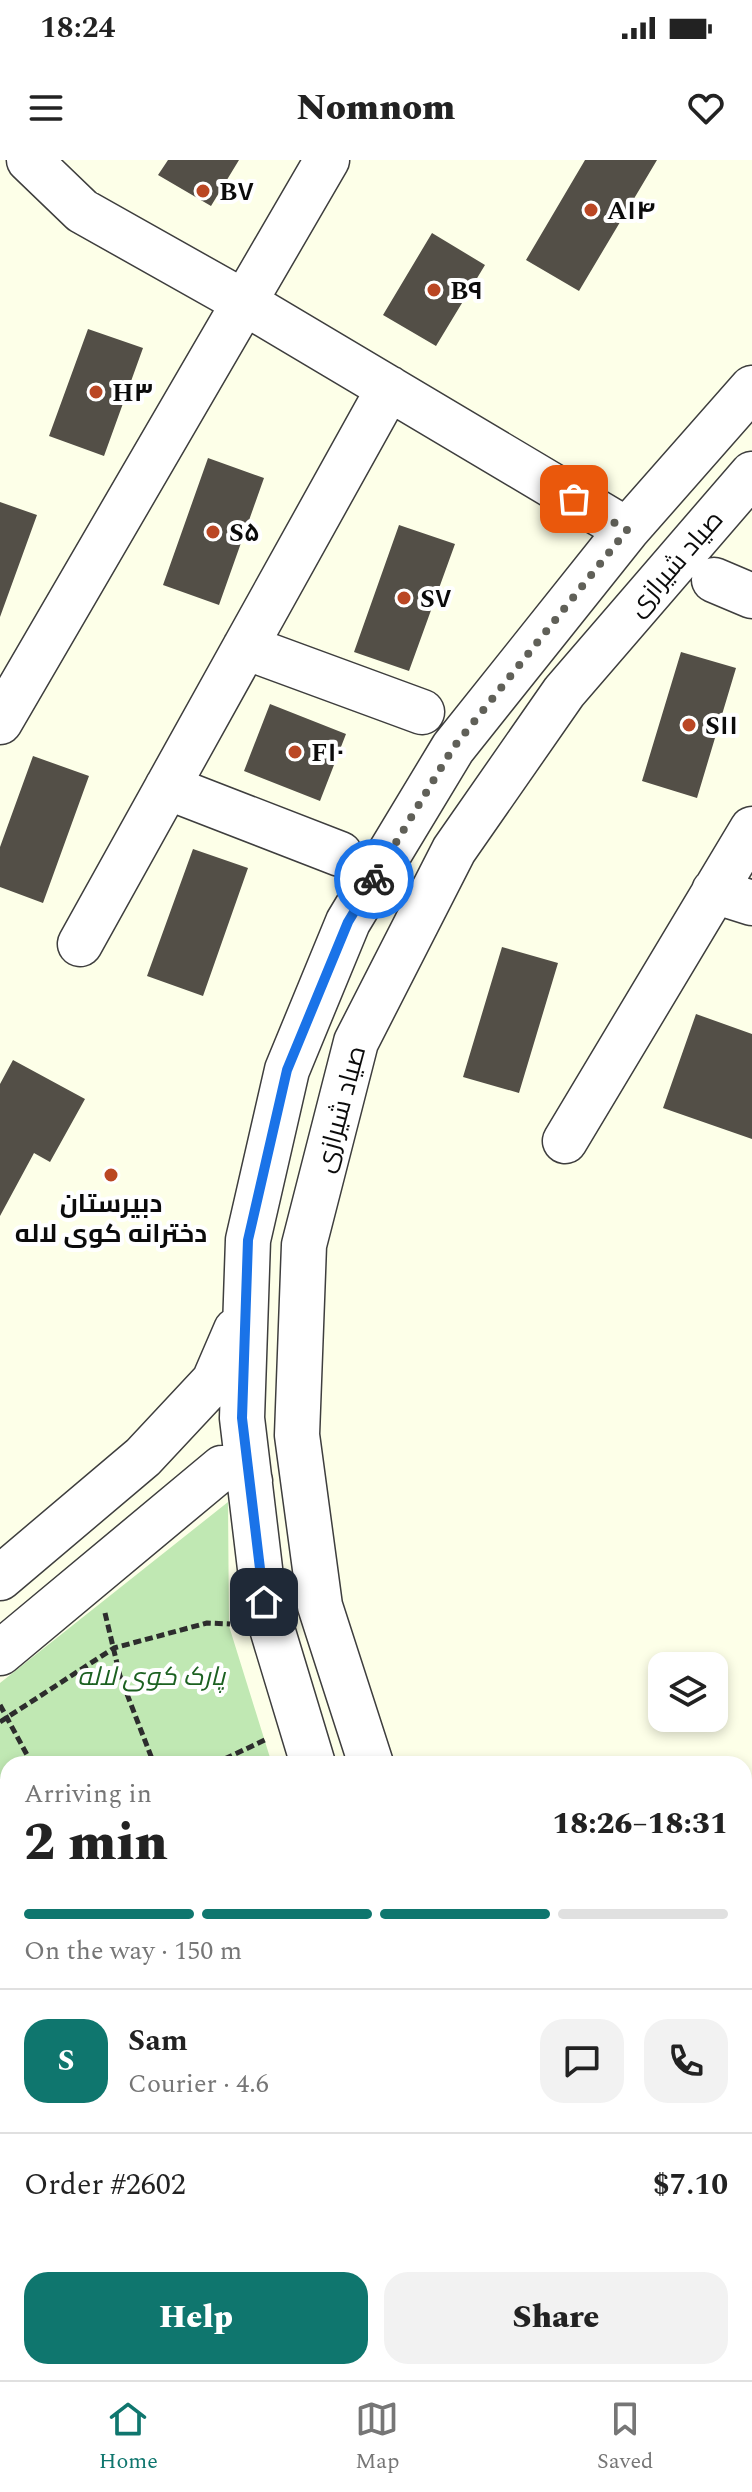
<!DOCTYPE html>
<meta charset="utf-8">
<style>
:root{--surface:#fff;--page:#f2f2f2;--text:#222;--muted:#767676;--line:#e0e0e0;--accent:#0f766e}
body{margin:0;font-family:Spectral,Cairo,serif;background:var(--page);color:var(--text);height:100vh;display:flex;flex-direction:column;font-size:30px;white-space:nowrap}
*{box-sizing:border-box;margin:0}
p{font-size:26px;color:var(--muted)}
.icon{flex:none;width:44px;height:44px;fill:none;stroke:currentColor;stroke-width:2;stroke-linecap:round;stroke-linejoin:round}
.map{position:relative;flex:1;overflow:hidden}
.panel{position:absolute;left:0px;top:1596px;width:752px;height:624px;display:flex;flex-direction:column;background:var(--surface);border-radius:24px 24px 0 0;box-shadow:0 4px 12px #0003}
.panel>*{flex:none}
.tools{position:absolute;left:648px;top:1492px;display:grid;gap:16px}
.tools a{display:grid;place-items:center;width:80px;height:80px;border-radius:16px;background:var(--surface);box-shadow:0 4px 12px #0003;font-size:40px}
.pin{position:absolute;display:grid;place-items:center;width:68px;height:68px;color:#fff;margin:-34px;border-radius:16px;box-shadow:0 4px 12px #0006}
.courier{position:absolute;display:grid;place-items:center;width:80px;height:80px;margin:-40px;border:6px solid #1a73e8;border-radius:50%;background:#fff;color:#222;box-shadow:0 2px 10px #0007}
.summary em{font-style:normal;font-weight:800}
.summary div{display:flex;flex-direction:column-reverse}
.summary{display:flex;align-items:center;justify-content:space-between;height:136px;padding:0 24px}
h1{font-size:52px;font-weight:800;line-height:60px}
.bar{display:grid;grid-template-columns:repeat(4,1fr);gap:12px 8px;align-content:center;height:96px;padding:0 24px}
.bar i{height:10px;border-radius:6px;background:var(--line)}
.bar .active{background:var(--accent)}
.bar p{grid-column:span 4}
.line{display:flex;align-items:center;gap:20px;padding:0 24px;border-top:2px solid var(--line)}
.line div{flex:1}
.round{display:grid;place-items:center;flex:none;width:84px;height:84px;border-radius:24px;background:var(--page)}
.primary-button{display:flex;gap:16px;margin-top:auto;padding:16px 24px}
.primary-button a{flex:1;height:92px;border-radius:24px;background:var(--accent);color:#fff;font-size:32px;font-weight:800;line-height:92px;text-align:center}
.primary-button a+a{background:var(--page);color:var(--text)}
.status{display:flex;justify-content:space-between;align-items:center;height:56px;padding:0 40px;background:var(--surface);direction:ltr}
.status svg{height:22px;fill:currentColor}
header{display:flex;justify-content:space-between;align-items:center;height:104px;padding:0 24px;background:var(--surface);font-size:36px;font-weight:800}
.tabs{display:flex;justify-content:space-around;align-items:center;height:112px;border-top:2px solid var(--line);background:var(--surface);font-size:22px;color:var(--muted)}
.tabs a{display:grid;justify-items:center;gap:4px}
.tabs .active{color:var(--accent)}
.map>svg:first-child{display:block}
.green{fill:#c0e8b3}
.building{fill:#534f47}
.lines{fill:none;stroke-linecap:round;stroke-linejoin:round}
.minor-casing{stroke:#3e3e3e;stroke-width:47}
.major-casing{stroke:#1c1c1c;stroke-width:47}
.path{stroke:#2d2d2d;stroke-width:5;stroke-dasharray:8 4;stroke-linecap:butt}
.minor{stroke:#fff;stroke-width:44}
.major{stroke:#f3f95f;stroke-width:44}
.done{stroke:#606058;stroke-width:8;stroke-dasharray:0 14.4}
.route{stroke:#1a73e8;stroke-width:10}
.poi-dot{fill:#ba4724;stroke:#fff;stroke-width:3}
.labels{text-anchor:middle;stroke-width:8;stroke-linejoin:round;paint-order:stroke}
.poi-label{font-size:26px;font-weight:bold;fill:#0b0b0b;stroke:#fff;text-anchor:start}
.street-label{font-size:26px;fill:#0b0b0b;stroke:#fff}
.park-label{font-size:26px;font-style:italic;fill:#1c6121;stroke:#fff}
</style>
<div class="status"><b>18:24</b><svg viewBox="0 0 49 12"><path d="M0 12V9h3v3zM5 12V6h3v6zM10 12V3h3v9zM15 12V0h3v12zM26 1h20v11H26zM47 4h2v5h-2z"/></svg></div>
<header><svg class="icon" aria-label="menu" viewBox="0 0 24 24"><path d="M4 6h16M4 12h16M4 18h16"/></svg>Nomnom<svg class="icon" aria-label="heart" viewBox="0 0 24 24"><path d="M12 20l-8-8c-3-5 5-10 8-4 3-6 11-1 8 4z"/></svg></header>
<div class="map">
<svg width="752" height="2220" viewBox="0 0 752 2220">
<rect width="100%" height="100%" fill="#fdffe8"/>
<!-- green -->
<path class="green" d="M228,1342L229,1466L272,1604H8V1875L0,1860V1523Z
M186,2212H432L430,2220H191Z"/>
<!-- building -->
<path class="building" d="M168,0H239L211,46L158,15Z
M585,0H657L579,131L526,100Z
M432,73L485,105L436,186L383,155Z
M88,169L143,188L104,296L49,276Z
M208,298L264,318L219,445L163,425Z
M0,342L37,355L0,457Z
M399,365L455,384L409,511L354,492Z
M681,492L736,508L697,638L642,621Z
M270,544L346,574L320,641L244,611Z
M33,596L89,616L43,743L0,727V687Z
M193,689L248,708L203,836L147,816Z
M502,787L558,803L519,933L463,917Z
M696,854L752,874V979L663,948Z
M13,900L85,939L50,1002L34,993L0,1056V924Z"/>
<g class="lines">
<!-- minor casing -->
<g class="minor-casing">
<path id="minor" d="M29,0L82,51L242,141L627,370
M714,420L752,436
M245,487L422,552
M0,562L327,0
M167,627L340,694
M714,731L752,743
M80,784L389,228
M565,981L752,669
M0,1418L143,1297L214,1221L236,1170
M0,1493L222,1308H235L250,1321
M313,1604L264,1442L242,1258L248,1080L287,910L348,762L453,588L627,370L752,228
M371,1604L320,1446L297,1275L304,1085L356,882L454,690L564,532L752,314
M458,2220L460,2212
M519,2220L522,2212
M735,2220L752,2210"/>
</g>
<!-- major casing -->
<g class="major-casing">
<path id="major" d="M0,1931L8,1946
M744,2053L752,2038
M744,2088L752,2090
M0,2103L8,2117
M744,2145L752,2130
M59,2212L63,2220
M153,2212L157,2220
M652,2220L656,2212
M703,2220L707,2212"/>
</g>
<!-- path -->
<path class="path" d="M105,1453L120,1516L154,1604
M0,1545L32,1604
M0,1562L114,1488L207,1463L230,1464
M214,1604L267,1579
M0,1709L8,1705
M0,1886L8,1881"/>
<!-- minor -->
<use href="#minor" class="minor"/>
<!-- major -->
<use href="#major" class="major"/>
</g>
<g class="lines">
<!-- done -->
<path class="done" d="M374,719L453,588L627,370L574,339"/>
<!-- route -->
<path class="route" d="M264,1442L242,1258L248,1080L287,910L348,762L374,719"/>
</g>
<!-- markers -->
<g class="poi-dot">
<circle cx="203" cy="31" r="8"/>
<circle cx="591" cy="50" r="8"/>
<circle cx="434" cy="130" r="8"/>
<circle cx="96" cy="232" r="8"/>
<circle cx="213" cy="372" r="8"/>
<circle cx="404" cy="438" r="8"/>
<circle cx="689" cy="565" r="8"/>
<circle cx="295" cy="592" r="8"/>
<circle cx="111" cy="1015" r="8"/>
</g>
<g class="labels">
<!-- poi labels -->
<g class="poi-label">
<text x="219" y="40">B۷</text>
<text x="607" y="59">A۱۴</text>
<text x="450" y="139">B۹</text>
<text x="112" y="241">H۳</text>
<text x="229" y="381">S۵</text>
<text x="420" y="447">S۷</text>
<text x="705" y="574">S۱۱</text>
<text x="311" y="601">F۱۰</text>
<text x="111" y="1052" text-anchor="middle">دبیرستان<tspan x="111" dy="30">دخترانه کوی لاله</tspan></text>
</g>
<!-- street labels -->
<g class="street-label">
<text transform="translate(675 403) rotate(-49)" y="9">صیاد شیرازی</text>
<text transform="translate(340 949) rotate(-75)" y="9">صیاد شیرازی</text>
</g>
<!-- park labels -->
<g class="park-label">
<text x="151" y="1525">پارک کوی لاله</text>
</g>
</g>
</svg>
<div class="tools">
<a><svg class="icon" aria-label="layers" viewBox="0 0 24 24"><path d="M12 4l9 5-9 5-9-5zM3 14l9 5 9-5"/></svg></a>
</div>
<div class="pin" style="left:574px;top:339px;background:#ea580c"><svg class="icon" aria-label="bag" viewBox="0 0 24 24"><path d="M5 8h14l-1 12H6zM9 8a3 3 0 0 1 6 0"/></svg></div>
<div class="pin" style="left:264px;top:1442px;background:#1f2937"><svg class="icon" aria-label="home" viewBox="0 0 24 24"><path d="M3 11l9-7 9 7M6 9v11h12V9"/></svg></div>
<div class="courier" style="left:374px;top:719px"><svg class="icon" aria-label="bike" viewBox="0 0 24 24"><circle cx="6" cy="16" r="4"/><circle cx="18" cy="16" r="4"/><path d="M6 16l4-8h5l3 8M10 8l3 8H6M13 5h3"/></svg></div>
<section class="panel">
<div class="summary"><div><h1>2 min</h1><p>Arriving in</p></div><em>18:26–18:31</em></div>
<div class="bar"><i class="active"></i><i class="active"></i><i class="active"></i><i></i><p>On the way · 150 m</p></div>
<div class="line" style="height:144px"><b class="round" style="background:var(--accent);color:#fff">S</b><div><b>Sam</b><p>Courier · 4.6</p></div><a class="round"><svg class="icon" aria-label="chat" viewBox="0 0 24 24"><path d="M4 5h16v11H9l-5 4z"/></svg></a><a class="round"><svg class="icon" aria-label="phone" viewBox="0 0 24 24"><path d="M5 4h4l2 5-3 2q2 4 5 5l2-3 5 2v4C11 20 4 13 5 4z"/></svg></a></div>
<div class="line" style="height:104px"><div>Order #2602</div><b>$7.10</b></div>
<div class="primary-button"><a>Help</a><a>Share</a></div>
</section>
</div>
<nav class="tabs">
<a class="active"><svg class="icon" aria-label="home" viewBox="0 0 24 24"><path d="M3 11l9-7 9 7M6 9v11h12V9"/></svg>Home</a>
<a><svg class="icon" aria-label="map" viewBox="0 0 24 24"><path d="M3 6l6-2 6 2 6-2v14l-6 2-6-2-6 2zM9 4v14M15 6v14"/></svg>Map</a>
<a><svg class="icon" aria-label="saved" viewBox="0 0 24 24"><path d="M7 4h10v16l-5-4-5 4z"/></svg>Saved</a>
</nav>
